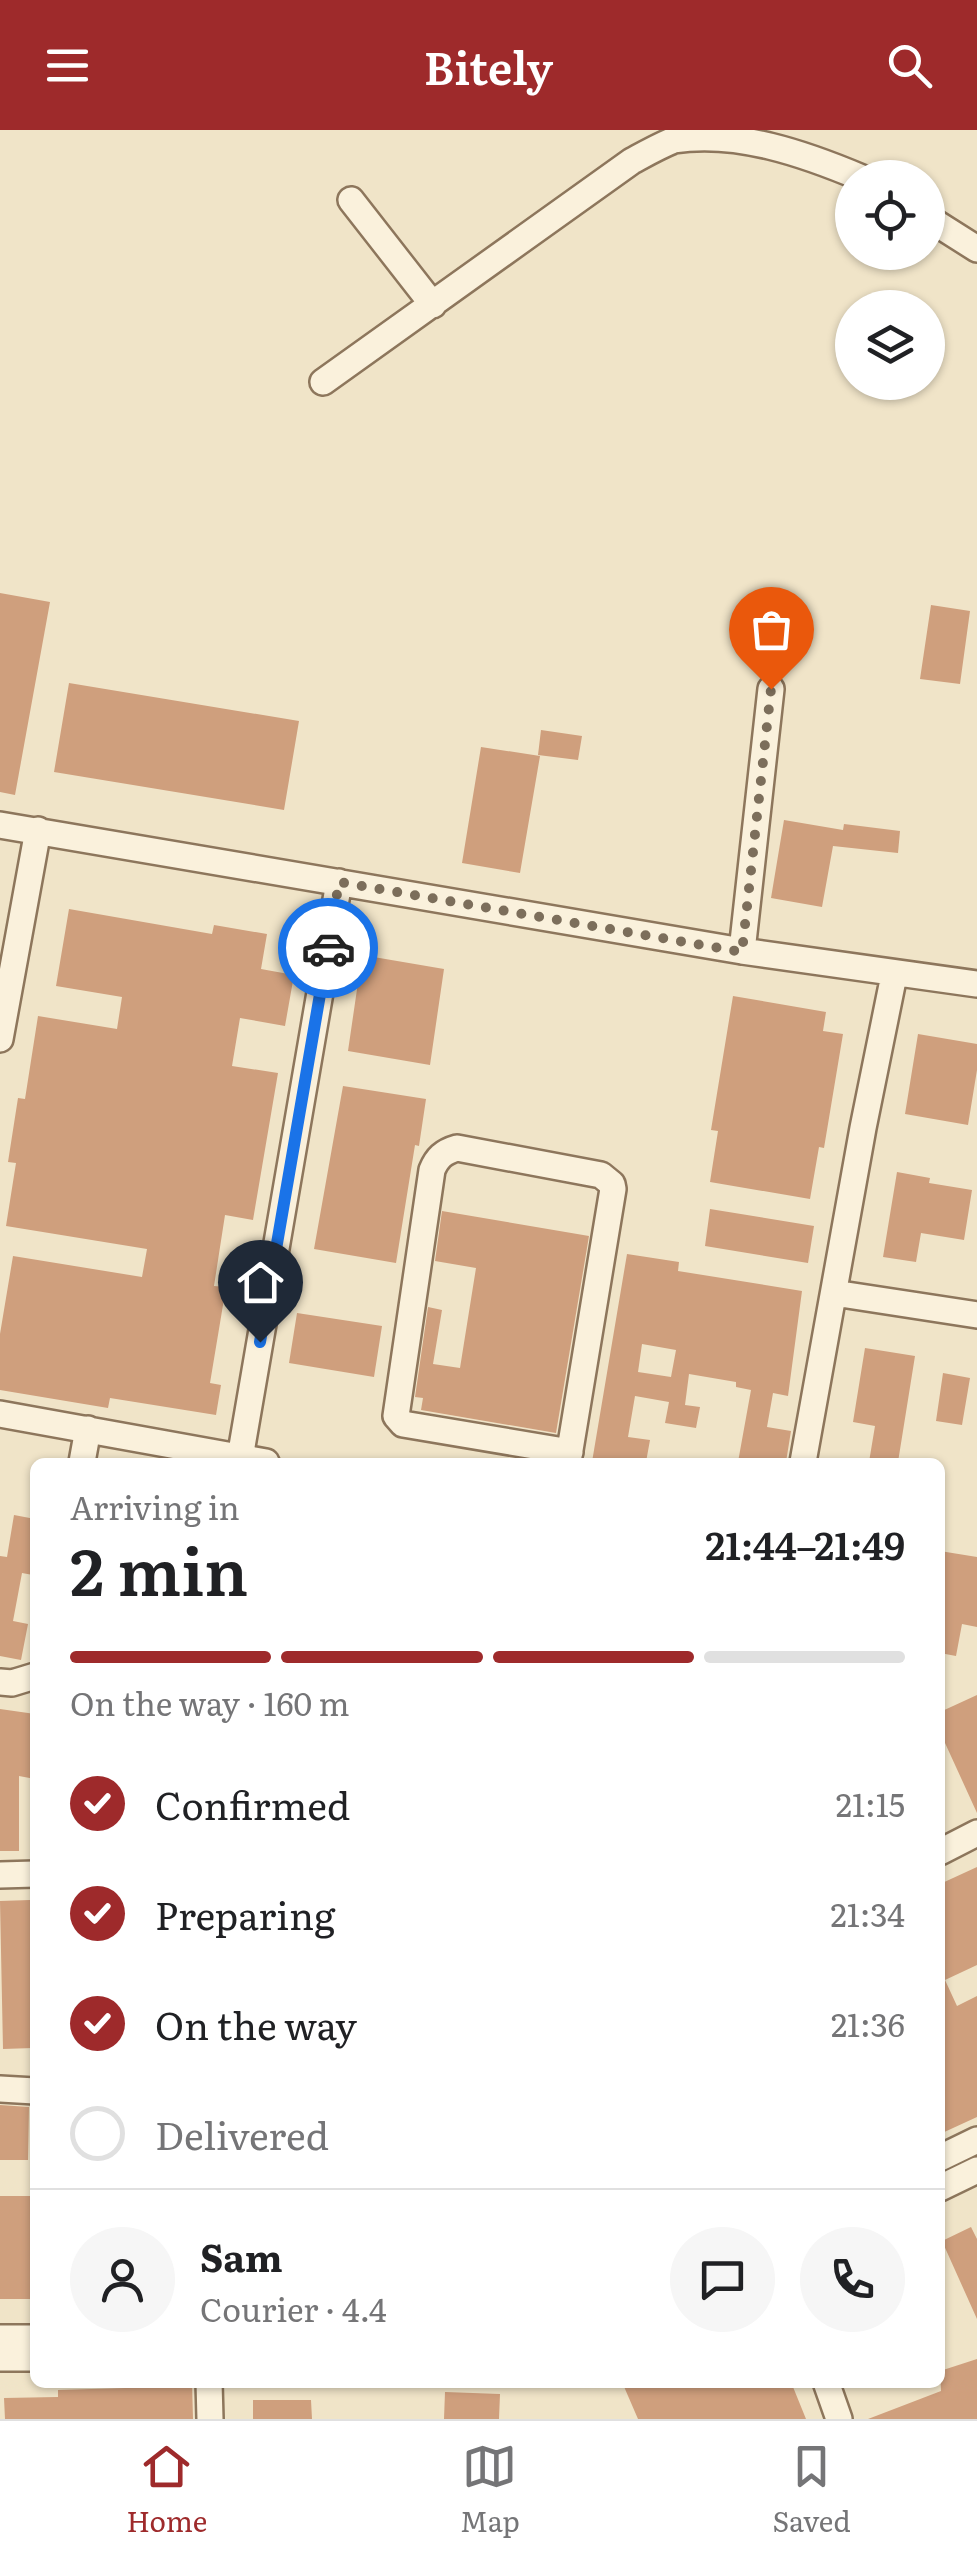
<!DOCTYPE html>
<meta charset="utf-8">
<style>
:root{--surface:#fff;--page:#f6f6f6;--text:#202124;--muted:#757577;--line:#e0e0e0;--accent:#9e2a2b}
body{margin:0;font-family:Literata,serif;background:var(--page);color:var(--text);height:100vh;display:flex;flex-direction:column;font-size:38px;white-space:nowrap}
*{box-sizing:border-box;margin:0}
p{font-size:32px;color:var(--muted)}
.icon{flex:none;width:55px;height:55px;fill:none;stroke:currentColor;stroke-width:2;stroke-linecap:round;stroke-linejoin:round}
.map{position:relative;flex:1;overflow:hidden}
.side{position:absolute;left:30px;top:1328px;width:915px;height:930px;display:flex;flex-direction:column;background:var(--surface);border-radius:15px;box-shadow:0 2px 8px #0004}
.side>*{flex:none}
.buttons{position:absolute;left:835px;top:30px;display:grid;gap:20px}
.buttons a{display:grid;place-items:center;width:110px;height:110px;border-radius:50%;background:var(--surface);box-shadow:0 2px 8px #0004;font-size:50px}
.pin{position:absolute;display:grid;place-items:center;width:85px;height:85px;color:#fff;margin:-102px -42px;border-radius:50% 50% 50% 0;rotate:-45deg;box-shadow:0 0 10px #0007}
.pin .icon{rotate:45deg}
.courier{position:absolute;display:grid;place-items:center;width:100px;height:100px;margin:-50px;border:8px solid #1a73e8;border-radius:50%;background:#fff;color:#222;box-shadow:0 2px 12px #0007}
.overview em{font-style:normal;font-weight:600}
.overview div{display:flex;flex-direction:column-reverse}
.overview{display:flex;align-items:center;justify-content:space-between;height:170px;padding:0 40px}
h1{font-size:65px;font-weight:600;line-height:75px}
.bar{display:grid;grid-template-columns:repeat(4,1fr);gap:15px 10px;align-content:center;height:120px;padding:0 40px}
.bar i{height:12px;border-radius:8px;background:var(--line)}
.bar .selected{background:var(--accent)}
.bar p{grid-column:span 4}
.line{display:flex;align-items:center;gap:25px;padding:0 40px;border-top:2px solid var(--line)}
.line div{flex:1}
.round{display:grid;place-items:center;flex:none;width:105px;height:105px;border-radius:52px;background:var(--page)}
ol{padding:0 40px;list-style:none}
li{display:flex;align-items:center;gap:30px;height:110px}
li p{margin-inline-start:auto}
li .icon{padding:10px;border-radius:50%;background:var(--accent);color:#fff;stroke-width:4}
li:last-child{color:var(--muted)}
li i{width:55px;height:55px;border:5px solid var(--line);border-radius:50%}
header{display:flex;justify-content:space-between;align-items:center;height:130px;padding:0 40px;background:var(--accent);color:#fff;font-size:45px;font-weight:600}
.tab-bar{display:flex;justify-content:space-around;align-items:center;height:140px;border-top:2px solid var(--line);background:var(--surface);font-size:28px;color:var(--muted)}
.tab-bar a{display:grid;justify-items:center;gap:5px}
.tab-bar .selected{color:var(--accent)}
.map>svg:first-child{display:block}
.building{fill:#cf9f7d;fill-rule:evenodd}
.lines{fill:none;stroke-linecap:round;stroke-linejoin:round}
.minor-casing{stroke:#8d765c;stroke-width:30}
.minor{stroke:#faf1dc;stroke-width:25}
.done{stroke:#7c6e5b;stroke-width:10;stroke-dasharray:0 18}
.route{stroke:#1a73e8;stroke-width:12}
</style>
<header><svg class="icon" aria-label="menu" viewBox="0 0 24 24"><path d="M4 6h16M4 12h16M4 18h16"/></svg>Bitely<svg class="icon" aria-label="search" viewBox="0 0 24 24"><circle cx="10" cy="10" r="6"/><path d="M15 15l6 6"/></svg></header>
<div class="map">
<svg width="977" height="2289" viewBox="0 0 977 2289">
<rect width="100%" height="100%" fill="#f0e4c8"/>
<!-- building -->
<path class="building" d="M0,463L50,472L15,665L0,662Z
M931,475L970,481L960,554L920,549Z
M69,553L299,591L284,680L54,642Z
M541,600L582,606L578,630L538,625Z
M481,617L540,626L520,743L462,733Z
M784,690L843,700L844,694L900,701L898,723L833,716L822,777L771,768Z
M69,779L212,804L214,795L267,804L261,839L294,845L285,896L240,888L232,936L278,943L253,1090L225,1085L214,1156L226,1157L210,1253L221,1255L216,1285L110,1268L108,1278L0,1260V1204L13,1126L142,1147L147,1119L6,1096L16,1033L8,1032L18,968L25,969L38,886L117,899L122,867L56,856Z
M362,825L444,839L430,935L348,921Z
M733,866L826,882L823,901L843,904L824,1018L819,1017L810,1069L710,1052L718,1001L711,1000Z
M918,904L977,914V940L968,995L905,984Z
M343,956L426,969L419,1016L415,1015L396,1133L314,1119Z
M897,1042L930,1048L929,1053L972,1060L964,1110L921,1103L916,1132L883,1127Z
M710,1079L814,1096L808,1133L705,1116Z
M442,1081L589,1106L556,1303L421,1280L423,1268L415,1267L428,1177L442,1180L433,1234L460,1238L476,1138L435,1131Z
M627,1124L679,1132L678,1141L802,1161L788,1266L773,1263L767,1297L791,1301L786,1332H738L751,1260L736,1257V1252L689,1244L685,1275L700,1277L696,1298L665,1293L669,1272L635,1266L628,1307L650,1310L646,1332H592ZM642,1214L676,1220L671,1247L638,1242Z
M297,1183L382,1196L374,1247L289,1233Z
M865,1218L915,1226L898,1332H869L875,1296L853,1292Z
M943,1243L970,1248L962,1295L936,1291Z
M14,1385L35,1389L33,1445L22,1443L13,1491L28,1494L21,1530L0,1526V1426L7,1427Z
M940,1421L977,1427V1497L962,1494L956,1526L940,1523Z
M977,1565V1683L940,1602V1582Z
M0,1579L35,1584V1649L19,1646V1721H0Z
M977,1737V1835L945,1850L957,1876L977,1866V1987L940,2004V1754Z
M30,1770L33,1918L3,1919L0,1771Z
M0,1975L29,1977L28,2030H0Z
M0,2066H33L34,2169H0Z
M971,2097L977,2109V2189L942,2111Z
M977,2229V2289H868L941,2261L940,2241Z
M125,2252H192L193,2289H5L4,2268L58,2267V2260L125,2258Z
M622,2252H791L806,2289H638Z
M445,2262L500,2264L499,2289H444Z
M253,2270H311L312,2289H253Z"/>
<g class="lines">
<!-- minor casing -->
<g class="minor-casing">
<path id="minor" d="M351,70L433,175
M928,88L977,119
M323,252L632,31C645,24 659,16 674,10C737,0 805,24 862,48
M0,695L742,821L977,854
M742,821L771,559
M0,909L38,700
M834,1163L977,1185
M0,1284L266,1332
M240,1328L339,752
M82,1332L88,1299
M568,1332L613,1059L612,1054L601,1045L457,1018C443,1022 437,1028 432,1040L396,1286L403,1294L570,1322
M803,1332L863,998L894,845
M0,1552L12,1553L35,1546
M940,1722L977,1703
M0,1745L35,1744
M0,1959L35,1961
M940,2028L977,2010
M940,2058L977,2040
M0,2208H35
M0,2228H35
M209,2252L210,2289
M826,2252L839,2289"/>
</g>
<!-- minor -->
<use href="#minor" class="minor"/>
</g>
<g class="lines">
<!-- done -->
<path class="done" d="M328,818L339,752L742,822L771,559"/>
<!-- route -->
<path class="route" d="M260,1212L328,818"/>
</g>
</svg>
<div class="buttons">
<a><svg class="icon" aria-label="locate" viewBox="0 0 24 24"><circle cx="12" cy="12" r="6"/><path d="M12 2v4M12 18v4M2 12h4M18 12h4"/></svg></a>
<a><svg class="icon" aria-label="layers" viewBox="0 0 24 24"><path d="M12 4l9 5-9 5-9-5zM3 14l9 5 9-5"/></svg></a>
</div>
<div class="pin" style="left:771px;top:559px;background:#ea580c"><svg class="icon" aria-label="bag" viewBox="0 0 24 24"><path d="M5 8h14l-1 12H6zM9 8a3 3 0 0 1 6 0"/></svg></div>
<div class="pin" style="left:260px;top:1212px;background:#1f2937"><svg class="icon" aria-label="home" viewBox="0 0 24 24"><path d="M3 11l9-7 9 7M6 9v11h12V9"/></svg></div>
<div class="courier" style="left:328px;top:818px"><svg class="icon" aria-label="car" viewBox="0 0 24 24"><path d="M5 17H2v-5l4-1 3-4h7l3 4 3 1v5h-3M9 17h6M6 11h13"/><circle cx="7" cy="17" r="2"/><circle cx="17" cy="17" r="2"/></svg></div>
<section class="side">
<div class="overview"><div><h1>2 min</h1><p>Arriving in</p></div><em>21:44–21:49</em></div>
<div class="bar"><i class="selected"></i><i class="selected"></i><i class="selected"></i><i></i><p>On the way · 160 m</p></div>
<ol>
<li><svg class="icon" aria-label="check" viewBox="0 0 24 24"><path d="M5 12l5 5 9-10"/></svg>Confirmed<p>21:15</p></li>
<li><svg class="icon" aria-label="check" viewBox="0 0 24 24"><path d="M5 12l5 5 9-10"/></svg>Preparing<p>21:34</p></li>
<li><svg class="icon" aria-label="check" viewBox="0 0 24 24"><path d="M5 12l5 5 9-10"/></svg>On the way<p>21:36</p></li>
<li><i></i>Delivered</li>
</ol>
<div class="line" style="height:180px"><a class="round"><svg class="icon" aria-label="person" viewBox="0 0 24 24"><circle cx="12" cy="8" r="4"/><path d="M4 21q1-7 8-7t8 7"/></svg></a><div><b>Sam</b><p>Courier · 4.4</p></div><a class="round"><svg class="icon" aria-label="chat" viewBox="0 0 24 24"><path d="M4 5h16v11H9l-5 4z"/></svg></a><a class="round"><svg class="icon" aria-label="phone" viewBox="0 0 24 24"><path d="M5 4h4l2 5-3 2q2 4 5 5l2-3 5 2v4C11 20 4 13 5 4z"/></svg></a></div>
</section>
</div>
<nav class="tab-bar">
<a class="selected"><svg class="icon" aria-label="home" viewBox="0 0 24 24"><path d="M3 11l9-7 9 7M6 9v11h12V9"/></svg>Home</a>
<a><svg class="icon" aria-label="map" viewBox="0 0 24 24"><path d="M3 6l6-2 6 2 6-2v14l-6 2-6-2-6 2zM9 4v14M15 6v14"/></svg>Map</a>
<a><svg class="icon" aria-label="saved" viewBox="0 0 24 24"><path d="M7 4h10v16l-5-4-5 4z"/></svg>Saved</a>
</nav>
